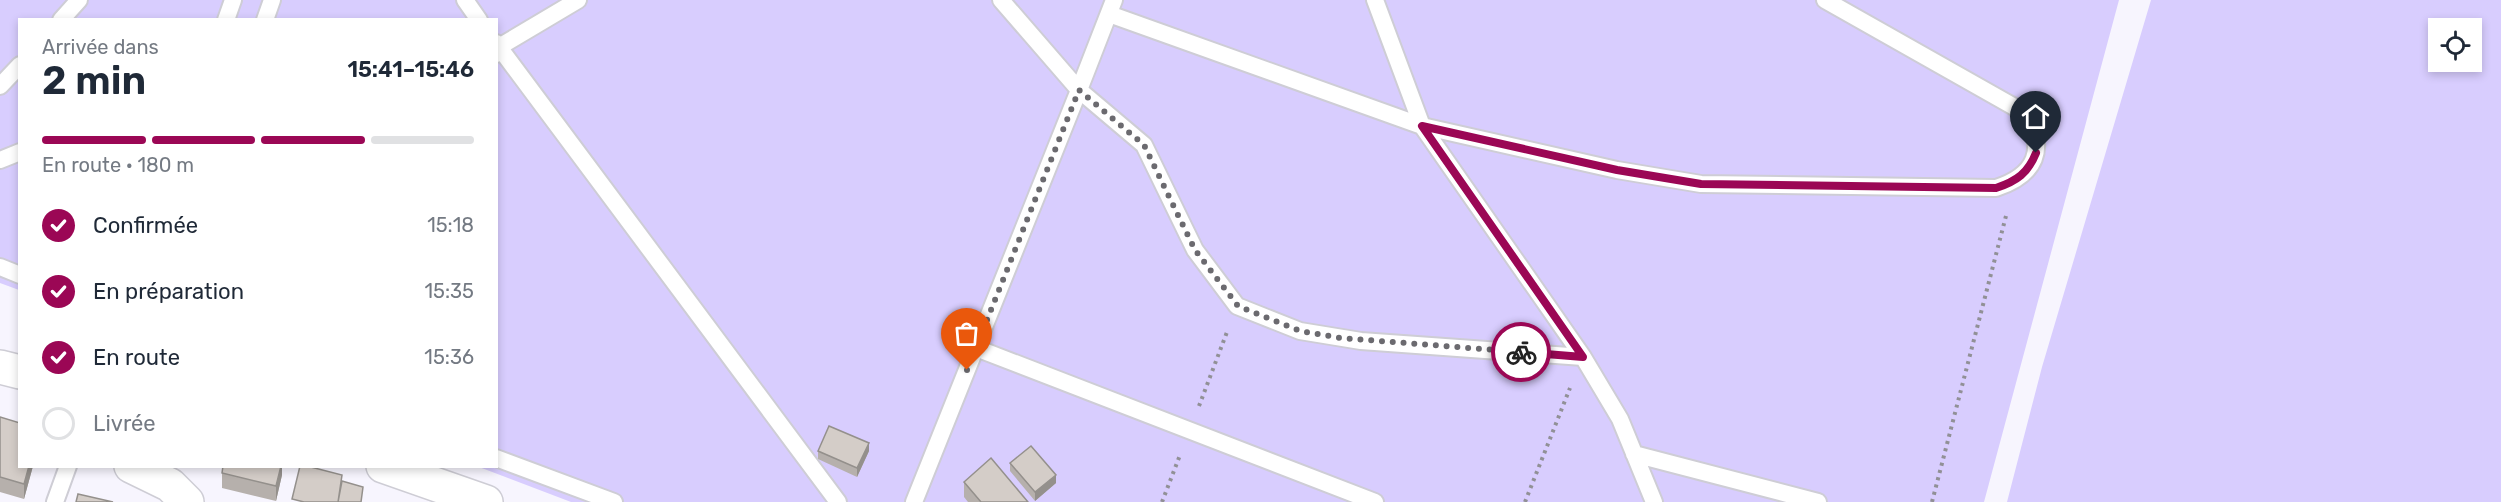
<!DOCTYPE html>
<html lang="fr">
<meta charset="utf-8">
<style>
:root{--surface:#fff;--page:#f6f6f7;--text:#1f2937;--muted:#747a83;--line:#e0e1e3;--accent:#9b0755}
body{margin:0;font-family:Rubik,sans-serif;background:var(--page);color:var(--text);height:100vh;display:flex;flex-direction:column;font-size:22px;white-space:nowrap}
*{box-sizing:border-box;margin:0}
p{font-size:20px;color:var(--muted)}
.icon{flex:none;width:33px;height:33px;fill:none;stroke:currentColor;stroke-width:2;stroke-linecap:round;stroke-linejoin:round}
.map{position:relative;flex:1;overflow:hidden}
.side{position:absolute;left:18px;top:18px;width:480px;height:450px;display:flex;flex-direction:column;background:var(--surface);border-radius:0px;box-shadow:0 3px 9px #0003}
.side>*{flex:none}
.buttons{position:absolute;left:2428px;top:18px;display:grid;gap:12px}
.buttons a{display:grid;place-items:center;width:54px;height:54px;border-radius:0px;background:var(--surface);box-shadow:0 3px 9px #0003;font-size:30px}
.pin{position:absolute;display:grid;place-items:center;width:51px;height:51px;color:#fff;margin:-62px -26px;border-radius:50% 50% 50% 0;rotate:-45deg;box-shadow:0 0 6px #0007}
.pin .icon{rotate:45deg}
.courier{position:absolute;display:grid;place-items:center;width:60px;height:60px;margin:-30px;border:4px solid #9b0755;border-radius:50%;background:#fff;color:#222;box-shadow:0 2px 8px #0007}
.headline em{font-style:normal;font-weight:600}
.headline div{display:flex;flex-direction:column-reverse}
.headline{display:flex;align-items:center;justify-content:space-between;height:102px;padding:0 24px}
h1{font-size:39px;font-weight:600;line-height:45px}
.bar{display:grid;grid-template-columns:repeat(4,1fr);gap:9px 6px;align-content:center;height:72px;padding:0 24px}
.bar i{height:8px;border-radius:4px;background:var(--line)}
.bar .active{background:var(--accent)}
.bar p{grid-column:span 4}
ol{padding:0 24px;list-style:none}
li{display:flex;align-items:center;gap:18px;height:66px}
li p{margin-inline-start:auto}
li .icon{padding:6px;border-radius:50%;background:var(--accent);color:#fff;stroke-width:4}
li:last-child{color:var(--muted)}
li i{width:33px;height:33px;border:3px solid var(--line);border-radius:50%}
.map>svg:first-child{display:block}
.green{fill:#d8cdfe;fill-rule:evenodd}
.lines{fill:none;stroke-linecap:round;stroke-linejoin:round}
.lane-casing{stroke:#cecdd5;stroke-width:20}
.street-casing{stroke:#cecdd5;stroke-width:36}
.path{stroke:#919096;stroke-width:4;stroke-dasharray:3 4.5;stroke-linecap:butt}
.lane{stroke:#fff;stroke-width:16}
.street{stroke:#fff;stroke-width:33}
.wall{fill:#b6b0ac}
.shaded-wall{fill:#94908c}
.building{fill:#d4cdc8;stroke:#94908c;stroke-width:1.5}
.done{stroke:#6b6a6f;stroke-width:6;stroke-dasharray:0 10.8}
.route{stroke:#9b0755;stroke-width:8}
</style>
<div class="map">
<svg width="2501" height="502" viewBox="0 0 2501 502">
<rect width="100%" height="100%" fill="#f7f5fe"/>
<!-- green -->
<path class="green" d="M0,0H2119L1984,502H571L479,467L496,466V20H20L19,290L0,283Z
M2151,0H2501V502H2007L2042,367ZM2472,28V62H2439V28Z"/>
<g class="lines">
<!-- lane casing -->
<g class="lane-casing">
<path id="lane" d="M465,0L479,20
M1114,0L1079,90L1144,145L1195,250L1237,306L1300,331L1361,341L1583,357
M1375,0L1422,126L1583,357L1620,419L1654,502
M1109,14L1422,126L1617,170L1701,184L1996,188C2036,175 2047,149 2025,113L1825,0
M61,20L79,0
M226,20L233,0
M265,20L272,0
M496,43L838,502
M496,54L499,47L578,0
M0,86L20,65
M0,160L20,152
M0,267L20,275
M976,348L1375,502
M1634,454L1818,502
M496,458L614,502
M55,502L68,466
M914,502L1079,90L1001,0"/>
</g>
<!-- street casing -->
<g class="street-casing">
<path id="street" d="M0,367L20,372
M131,466L170,485L187,502
M383,466L486,502"/>
</g>
<!-- path -->
<path class="path" d="M1199,406L1227,332
M1162,502L1180,455
M1525,502L1570,388
M1932,502L2007,212"/>
<!-- lane -->
<use href="#lane" class="lane"/>
<!-- street -->
<use href="#street" class="street"/>
</g>
<!-- wall -->
<path class="wall" d="M0,417L20,466H33L24,499L0,492Z
M818,451H869L857,477L818,459Z
M1010,463L1056,483L1035,501L1010,471Z
M282,466V475L276,501L222,488V473Z
M964,482L1028,502H968L964,497Z"/>
<!-- shaded-wall -->
<path class="shaded-wall" d="M869,443V451L857,477V468Z
M29,466H33L24,499V484Z
M281,466H282V475L276,501V486Z
M1056,475V483L1035,501V492Z"/>
<!-- building -->
<path class="building" d="M0,417L20,423V466H29L24,484L0,477Z
M829,426L869,443L857,468L818,451Z
M1031,446L1056,475L1035,492L1010,463Z
M991,458L1028,502H981L964,482Z
M223,466H281L276,486L222,473Z
M300,466H307L342,475L338,502H304L292,499Z
M342,481L363,487L361,502H338Z
M78,494L113,502H76Z"/>
<g class="lines">
<!-- done -->
<path class="done" d="M967,370L1079,90L1144,145L1195,250L1238,306L1300,331L1341,338L1521,352"/>
<!-- route -->
<path class="route" d="M1521,352L1583,357L1422,126L1617,170L1701,184L1996,188C2017,181 2028,173 2036,153"/>
</g>
</svg>
<div class="buttons">
<a><svg class="icon" aria-label="locate" viewBox="0 0 24 24"><circle cx="12" cy="12" r="6"/><path d="M12 2v4M12 18v4M2 12h4M18 12h4"/></svg></a>
</div>
<div class="pin" style="left:967px;top:370px;background:#ea580c"><svg class="icon" aria-label="bag" viewBox="0 0 24 24"><path d="M5 8h14l-1 12H6zM9 8a3 3 0 0 1 6 0"/></svg></div>
<div class="pin" style="left:2036px;top:153px;background:#1f2937"><svg class="icon" aria-label="home" viewBox="0 0 24 24"><path d="M3 11l9-7 9 7M6 9v11h12V9"/></svg></div>
<div class="courier" style="left:1521px;top:352px"><svg class="icon" aria-label="bike" viewBox="0 0 24 24"><circle cx="6" cy="16" r="4"/><circle cx="18" cy="16" r="4"/><path d="M6 16l4-8h5l3 8M10 8l3 8H6M13 5h3"/></svg></div>
<section class="side">
<div class="headline"><div><h1>2 min</h1><p>Arrivée dans</p></div><em>15:41–15:46</em></div>
<div class="bar"><i class="active"></i><i class="active"></i><i class="active"></i><i></i><p>En route · 180 m</p></div>
<ol>
<li><svg class="icon" aria-label="check" viewBox="0 0 24 24"><path d="M5 12l5 5 9-10"/></svg>Confirmée<p>15:18</p></li>
<li><svg class="icon" aria-label="check" viewBox="0 0 24 24"><path d="M5 12l5 5 9-10"/></svg>En préparation<p>15:35</p></li>
<li><svg class="icon" aria-label="check" viewBox="0 0 24 24"><path d="M5 12l5 5 9-10"/></svg>En route<p>15:36</p></li>
<li><i></i>Livrée</li>
</ol>
</section>
</div>
